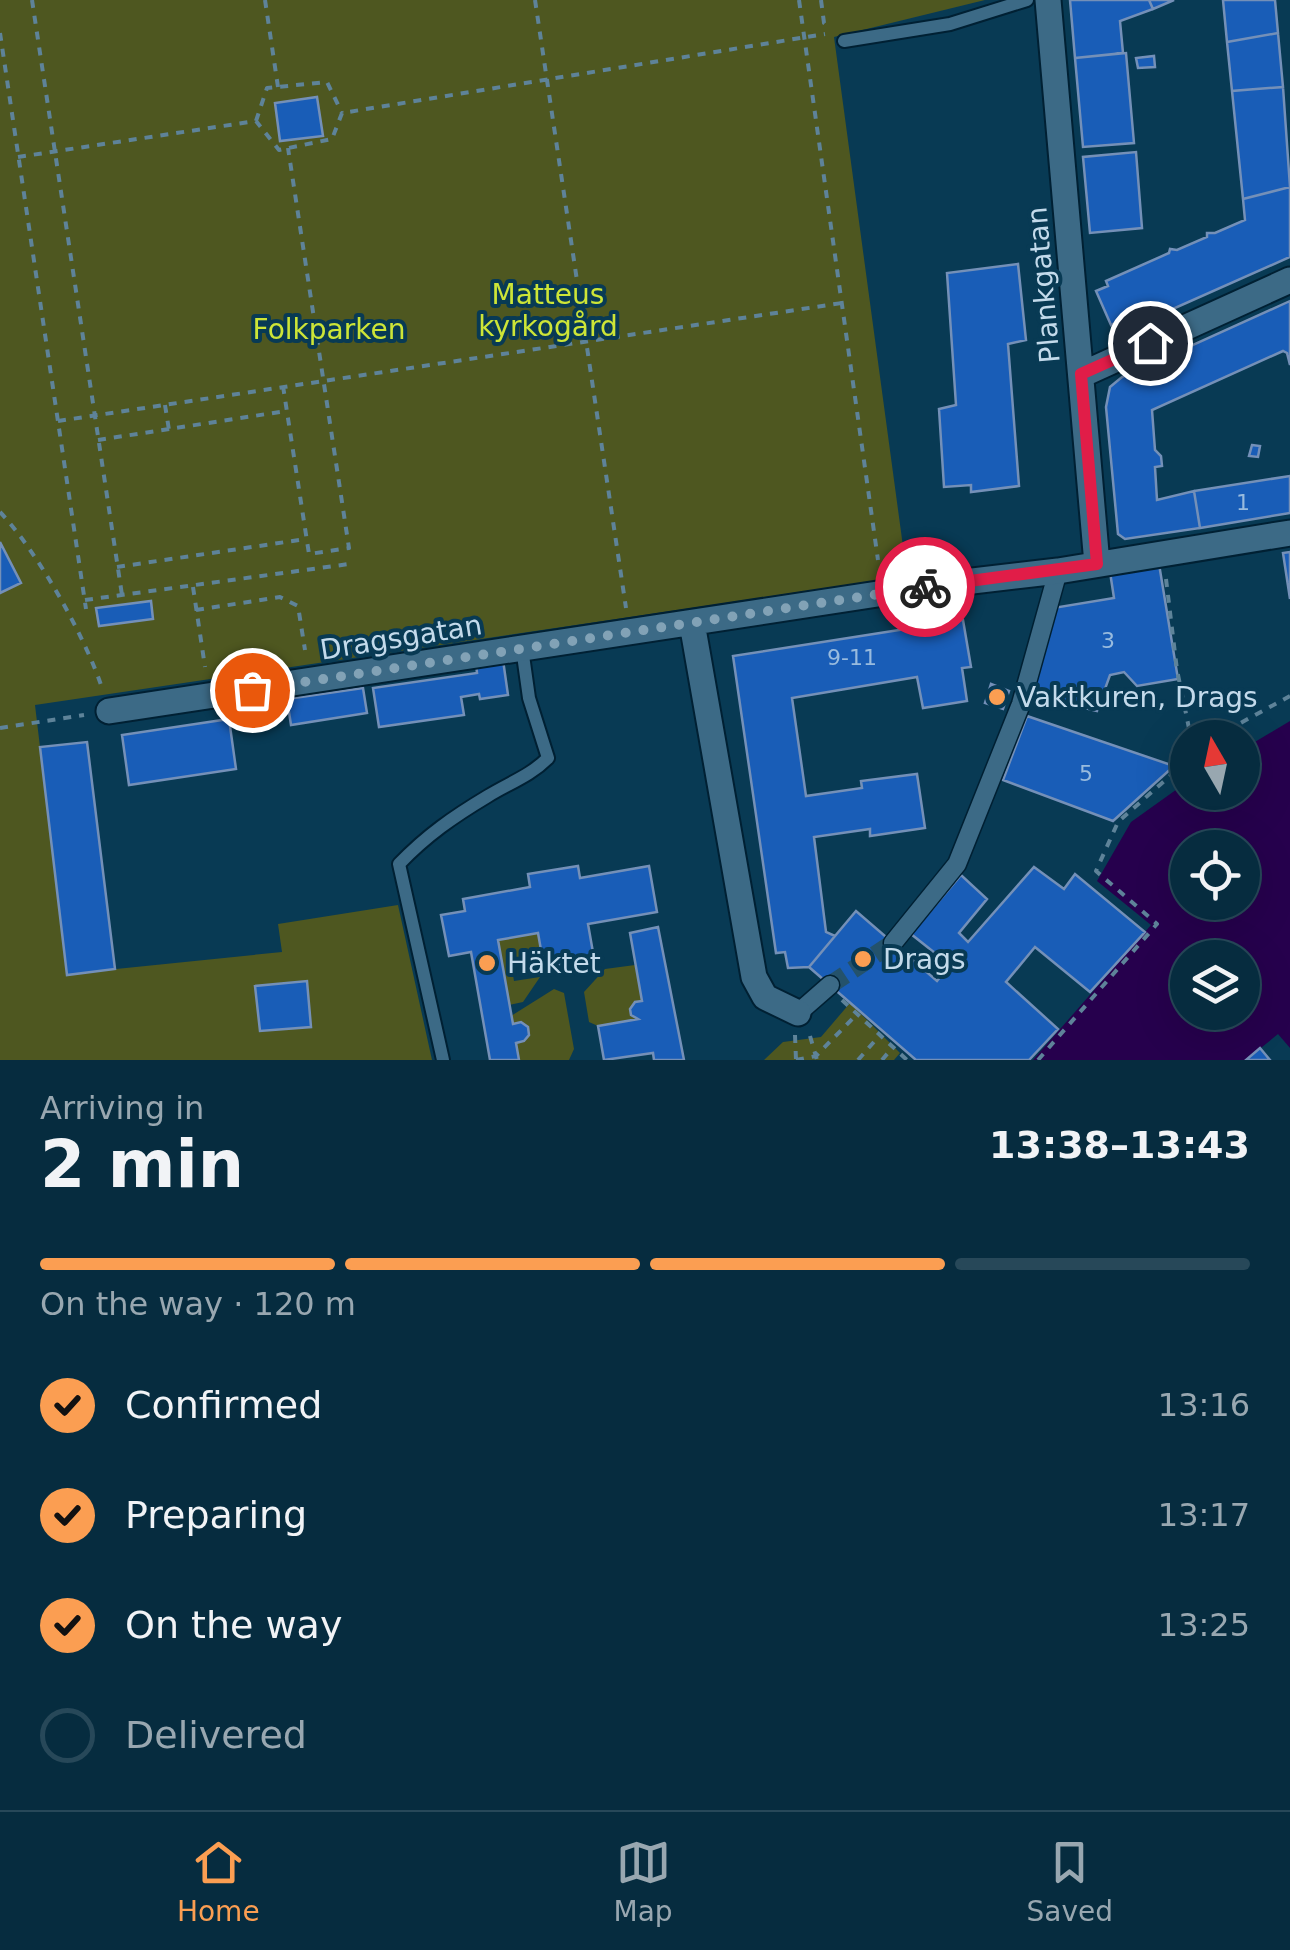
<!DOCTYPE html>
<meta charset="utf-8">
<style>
:root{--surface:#062c3f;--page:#14384a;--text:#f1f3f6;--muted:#98a7b0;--line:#274859;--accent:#fb9e52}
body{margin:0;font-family:"DejaVu Sans",sans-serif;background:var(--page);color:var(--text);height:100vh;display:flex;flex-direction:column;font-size:38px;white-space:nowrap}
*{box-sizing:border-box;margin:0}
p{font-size:32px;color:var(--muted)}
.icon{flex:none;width:55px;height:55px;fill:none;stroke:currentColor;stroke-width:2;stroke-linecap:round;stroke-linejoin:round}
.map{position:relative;height:1060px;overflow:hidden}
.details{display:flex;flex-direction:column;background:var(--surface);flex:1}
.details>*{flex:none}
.needle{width:65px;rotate:351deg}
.tools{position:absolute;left:1170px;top:720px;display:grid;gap:20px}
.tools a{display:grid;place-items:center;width:90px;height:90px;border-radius:50%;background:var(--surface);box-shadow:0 10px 40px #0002,0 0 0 2px var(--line);font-size:50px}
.pin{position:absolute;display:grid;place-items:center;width:85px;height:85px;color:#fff;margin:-42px;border:5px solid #fff;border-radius:50%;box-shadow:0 2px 10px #0007}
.courier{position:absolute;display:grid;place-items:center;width:100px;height:100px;margin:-50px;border:8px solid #e11d48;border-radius:50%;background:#fff;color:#222;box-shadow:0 2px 12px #0007}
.head em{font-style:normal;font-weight:700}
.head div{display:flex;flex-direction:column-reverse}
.head{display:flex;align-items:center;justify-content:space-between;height:170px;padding:0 40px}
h1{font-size:65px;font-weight:700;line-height:75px}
.bar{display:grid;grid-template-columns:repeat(4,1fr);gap:15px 10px;align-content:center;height:120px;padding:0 40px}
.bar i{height:12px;border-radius:8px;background:var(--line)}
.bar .on{background:var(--accent)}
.bar p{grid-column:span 4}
ol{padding:0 40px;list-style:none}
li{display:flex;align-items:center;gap:30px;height:110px}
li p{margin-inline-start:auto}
li .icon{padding:10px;border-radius:50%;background:var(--accent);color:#111;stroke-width:4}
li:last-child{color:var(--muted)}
li i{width:55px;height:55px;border:5px solid var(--line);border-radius:50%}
.dock{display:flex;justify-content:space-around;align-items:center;height:140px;border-top:2px solid var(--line);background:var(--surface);font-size:28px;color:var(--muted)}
.dock a{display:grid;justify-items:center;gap:5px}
.dock .on{color:var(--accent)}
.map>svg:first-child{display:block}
.green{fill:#4e5720}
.water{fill:#26004d;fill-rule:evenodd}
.building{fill:#195db7;stroke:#7490b8;stroke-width:2.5}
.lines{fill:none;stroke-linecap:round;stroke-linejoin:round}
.pedestrian-tunnel{stroke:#24526b;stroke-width:18;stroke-dasharray:18 9;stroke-linecap:butt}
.service-casing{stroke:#002033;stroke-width:16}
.pedestrian-casing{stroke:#002033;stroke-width:21}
.minor-casing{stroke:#002033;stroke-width:29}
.path{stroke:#5e8399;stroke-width:4;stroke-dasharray:8 8;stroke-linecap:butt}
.service{stroke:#3c6a86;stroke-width:12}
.pedestrian{stroke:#3c6a86;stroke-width:18}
.minor{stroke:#3c6a86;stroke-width:25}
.done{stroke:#82a2b6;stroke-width:10;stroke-dasharray:0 18}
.route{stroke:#e11d48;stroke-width:12}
.poi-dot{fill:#fb9e52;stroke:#083a54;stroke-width:4}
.labels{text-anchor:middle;stroke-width:8;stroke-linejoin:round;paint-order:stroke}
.number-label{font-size:22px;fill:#98bbde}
.street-label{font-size:28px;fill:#c3daeb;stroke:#083a54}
.park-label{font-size:28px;fill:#cde537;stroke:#083a54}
.poi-label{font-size:28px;fill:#c3daeb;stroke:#083a54;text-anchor:start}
</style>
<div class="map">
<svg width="1290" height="1060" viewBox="0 0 1290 1060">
<rect width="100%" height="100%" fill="#083a54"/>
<!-- green -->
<path class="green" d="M0,0H985L834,37L907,576L35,705L67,974L282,952L278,924L398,905L432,1060H0Z
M538,933L543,958L511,964L514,981L540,977L523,1002L509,1005L498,940Z
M635,965L642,1001L635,1002L630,1009L631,1015L638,1019L598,1026L589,1022L584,992L605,969Z
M554,989L564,993L574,1049L569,1060H519L516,1043L525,1041L529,1035L528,1027L521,1022L513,1024L511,1016Z
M850,1003L900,1053L894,1060H764L783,1042L821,1037Z"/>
<!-- water -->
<path class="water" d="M1290,721V1048L1278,1034L1246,1060H1033L1151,925L1097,881L1131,822L1187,782L1188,792H1242L1243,749ZM1188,848H1242V902H1188ZM1188,958H1242V1012H1188Z"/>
<!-- building -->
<path class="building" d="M1070,0H1149L1153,9L1120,21L1123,53L1075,58Z
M1149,0H1174L1153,9Z
M1223,0H1275L1278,33L1227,42Z
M1278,33L1283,87L1232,91L1227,42Z
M1126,53L1134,143L1083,147L1075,58Z
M1154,56L1155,67L1138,68L1136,58Z
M1283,87L1290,187L1243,199L1232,91Z
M317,97L323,136L280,141L275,103Z
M1136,152L1142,228L1090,233L1083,157Z
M1290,187V257L1121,332L1117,322L1111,325L1096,291L1108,286L1106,281L1169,253L1170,249L1177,250L1207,237V233H1215L1245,220L1243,199Z
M1018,264L1026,340L1008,344L1019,486L971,492V485L944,487L939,409L956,405L947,273Z
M1290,301V365L1287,353L1283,351L1152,410L1155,450L1161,456L1162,466L1155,467L1157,500L1194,491L1200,528L1125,539L1118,534L1106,407L1110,387L1122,377Z
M1252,445L1260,446L1258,457L1249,456Z
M1290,476V513L1200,528L1194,491Z
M0,542L21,583L0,593Z
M1290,552V599L1283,553Z
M1159,564L1178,679L1137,686L1124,672L1110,675L1097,711L1031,695L1053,608L1114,598L1110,572Z
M151,601L153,619L99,626L96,608Z
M963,620L971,667L962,668L967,701L923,708L917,677L792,698L806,796L862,788L861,781L917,774L925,828L870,836V829L814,837L826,932L835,936L809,967L788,968L785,952L776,953L733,656Z
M503,660L508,695L480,699L479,694L461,697L464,715L379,727L373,688L477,673L476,664Z
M991,684L1009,691L1003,709L985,703Z
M363,688L367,713L291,725L287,699Z
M1027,716L1174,766L1113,821L1003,780Z
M229,719L236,769L129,785L122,735Z
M87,742L115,969L67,975L40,747Z
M578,866L580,878L649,866L657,912L588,924L594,958L544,967L538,933L498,940L513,1024L521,1022L528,1027L529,1035L524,1041L516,1043L519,1060H490L471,952L449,956L441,915L465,911L463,899L530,887L528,874Z
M1034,867L1064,889L1075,874L1145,932L1090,992L1035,947L1006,982L1058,1029L1029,1060H916L809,967L856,911L937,981L950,965L911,934L961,875L987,899L959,933L968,942Z
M658,927L684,1060H654L653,1053L604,1060L598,1026L638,1019L631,1015L630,1009L635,1002L642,1001L630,933Z
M307,981L311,1027L260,1031L255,986Z
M1260,1048L1270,1060H1246Z"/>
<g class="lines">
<!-- pedestrian-tunnel -->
<path class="pedestrian-tunnel" d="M830,985L893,943"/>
<!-- service casing -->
<g class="service-casing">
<path id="service" d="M844,41L950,24L1027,0
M443,1060L399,864C427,835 453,817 488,796C509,783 530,776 548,758L529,698L522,648"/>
</g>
<!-- pedestrian casing -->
<g class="pedestrian-casing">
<path id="pedestrian" d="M893,943L957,864L1021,704L1058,571
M798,1013L830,985"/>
</g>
<!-- minor casing -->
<g class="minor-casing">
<path id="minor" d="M1048,0L1097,564
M1081,375L1290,280
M692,623L754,977L765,997L798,1013
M109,711L930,586L1058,571L1290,533"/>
</g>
<!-- path -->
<path class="path" d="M32,0L122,595
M265,0L278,87
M535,0L626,608
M799,0L878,560
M821,0L824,23L829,27
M0,33L86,609
M256,121L267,88L327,82L342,113
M18,157L256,121L279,150L332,139L342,113L825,34
M283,386L309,554L349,548L288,148
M165,405L169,430
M58,421L842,303
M98,440L286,411
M0,512C37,551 85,636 102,688
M117,567L306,539
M1166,579L1177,670L1191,738
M193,587L205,667
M85,600L349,564
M196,610L280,597L298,606L305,650
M0,728L84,715
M1213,738L1290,696
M842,1000L907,1060
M795,1035L796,1060
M810,1036L817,1060
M796,1060L816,1056L857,1014
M858,1060L880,1035
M882,1060L892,1048
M1038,1060L1157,924L1096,871L1118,822L1188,760"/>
<!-- service -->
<use href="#service" class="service"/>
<!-- pedestrian -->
<use href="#pedestrian" class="pedestrian"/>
<!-- minor -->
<use href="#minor" class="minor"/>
</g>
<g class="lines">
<!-- done -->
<path class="done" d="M252,690L925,587"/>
<!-- route -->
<path class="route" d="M925,587L1097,564L1081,374L1150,343"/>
</g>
<!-- markers -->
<g class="poi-dot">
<circle cx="997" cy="697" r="10"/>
<circle cx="863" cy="959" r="10"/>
<circle cx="487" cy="963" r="10"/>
</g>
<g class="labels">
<!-- number labels -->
<g class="number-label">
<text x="1243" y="510">1</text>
<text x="1108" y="648">3</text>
<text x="852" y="665">9-11</text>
<text x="1086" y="781">5</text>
</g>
<!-- street labels -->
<g class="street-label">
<text transform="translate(1043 285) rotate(-95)" y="10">Plankgatan</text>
<text transform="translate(401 637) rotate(-9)" y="10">Dragsgatan</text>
</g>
<!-- park labels -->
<g class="park-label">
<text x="548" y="304">Matteus<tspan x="548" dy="32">kyrkogård</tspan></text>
<text x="329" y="339">Folkparken</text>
</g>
<!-- poi labels -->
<g class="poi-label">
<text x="1017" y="707">Vaktkuren, Drags</text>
<text x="883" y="969">Drags</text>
<text x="507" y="973">Häktet</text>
</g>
</g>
</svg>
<div class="tools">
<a><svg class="needle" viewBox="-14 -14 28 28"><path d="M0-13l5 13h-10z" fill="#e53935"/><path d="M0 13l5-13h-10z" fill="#98a7b0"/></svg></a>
<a><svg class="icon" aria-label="locate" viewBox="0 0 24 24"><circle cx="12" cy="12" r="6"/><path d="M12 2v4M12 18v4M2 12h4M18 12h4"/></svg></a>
<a><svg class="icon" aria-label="layers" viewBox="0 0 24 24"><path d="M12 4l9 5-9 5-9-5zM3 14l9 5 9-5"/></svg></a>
</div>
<div class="pin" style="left:252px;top:690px;background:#ea580c"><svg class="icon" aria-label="bag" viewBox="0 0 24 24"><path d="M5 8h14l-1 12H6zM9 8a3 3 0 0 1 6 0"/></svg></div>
<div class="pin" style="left:1150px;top:343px;background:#1f2937"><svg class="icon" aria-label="home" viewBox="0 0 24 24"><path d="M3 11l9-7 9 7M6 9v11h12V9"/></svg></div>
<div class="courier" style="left:925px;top:587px"><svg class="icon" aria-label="bike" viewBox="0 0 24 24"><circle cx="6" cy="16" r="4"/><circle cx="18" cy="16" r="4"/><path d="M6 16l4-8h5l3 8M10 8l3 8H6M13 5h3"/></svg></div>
</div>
<section class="details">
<div class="head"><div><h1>2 min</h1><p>Arriving in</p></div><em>13:38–13:43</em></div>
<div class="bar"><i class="on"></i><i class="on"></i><i class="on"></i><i></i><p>On the way · 120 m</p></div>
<ol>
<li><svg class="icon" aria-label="check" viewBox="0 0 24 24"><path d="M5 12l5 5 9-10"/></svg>Confirmed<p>13:16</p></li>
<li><svg class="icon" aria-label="check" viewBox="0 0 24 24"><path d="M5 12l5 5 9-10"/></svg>Preparing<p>13:17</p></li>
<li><svg class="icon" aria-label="check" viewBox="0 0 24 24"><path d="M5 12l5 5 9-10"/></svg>On the way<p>13:25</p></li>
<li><i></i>Delivered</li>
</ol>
</section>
<nav class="dock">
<a class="on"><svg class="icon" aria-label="home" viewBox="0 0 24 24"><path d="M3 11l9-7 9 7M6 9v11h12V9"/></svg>Home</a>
<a><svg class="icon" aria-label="map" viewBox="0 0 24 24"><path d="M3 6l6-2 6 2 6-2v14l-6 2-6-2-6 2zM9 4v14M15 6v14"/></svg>Map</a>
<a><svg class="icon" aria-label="saved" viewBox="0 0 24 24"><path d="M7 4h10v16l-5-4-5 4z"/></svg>Saved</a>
</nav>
